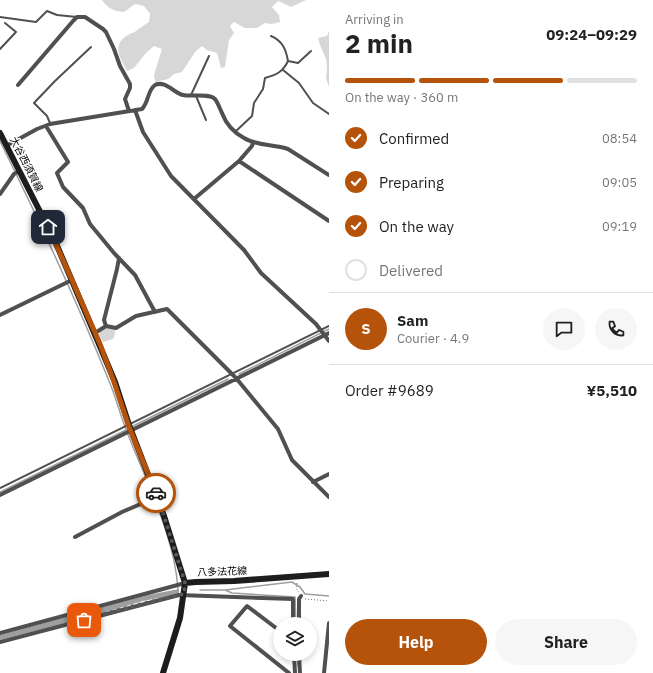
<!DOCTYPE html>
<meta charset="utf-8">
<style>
:root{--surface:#fff;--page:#f6f6f6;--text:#222;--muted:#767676;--line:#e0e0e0;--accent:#b45309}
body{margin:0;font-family:"IBM Plex Sans","Noto Sans JP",sans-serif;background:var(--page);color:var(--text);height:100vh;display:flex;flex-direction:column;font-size:15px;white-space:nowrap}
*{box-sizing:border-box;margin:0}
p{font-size:13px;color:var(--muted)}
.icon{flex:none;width:22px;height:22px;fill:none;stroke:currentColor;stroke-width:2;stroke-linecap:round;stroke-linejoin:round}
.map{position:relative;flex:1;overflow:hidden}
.details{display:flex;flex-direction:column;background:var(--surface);width:324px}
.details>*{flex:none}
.tools{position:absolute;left:273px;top:617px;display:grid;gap:8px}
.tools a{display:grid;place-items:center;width:44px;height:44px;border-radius:50%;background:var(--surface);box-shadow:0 2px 6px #0003;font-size:20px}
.pin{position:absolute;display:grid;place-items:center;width:34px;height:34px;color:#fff;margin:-17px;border-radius:8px;box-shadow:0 2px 6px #0006}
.courier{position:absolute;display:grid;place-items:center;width:40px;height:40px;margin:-20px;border:3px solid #b45309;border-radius:50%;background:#fff;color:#222;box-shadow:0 1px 5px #0007}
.headline em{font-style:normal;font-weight:700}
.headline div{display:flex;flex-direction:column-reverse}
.headline{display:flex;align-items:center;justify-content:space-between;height:68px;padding:0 16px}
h1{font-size:26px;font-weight:700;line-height:30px}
.bar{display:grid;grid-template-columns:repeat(4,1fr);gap:6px 4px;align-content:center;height:48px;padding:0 16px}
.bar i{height:5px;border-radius:3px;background:var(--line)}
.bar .current{background:var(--accent)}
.bar p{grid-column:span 4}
.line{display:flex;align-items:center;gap:10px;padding:0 16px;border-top:1px solid var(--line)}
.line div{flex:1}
.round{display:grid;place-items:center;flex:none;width:42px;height:42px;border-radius:21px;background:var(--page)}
ol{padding:0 16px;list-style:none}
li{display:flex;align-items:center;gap:12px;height:44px}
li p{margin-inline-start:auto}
li .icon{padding:4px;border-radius:50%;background:var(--accent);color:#fff;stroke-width:4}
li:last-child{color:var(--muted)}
li i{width:22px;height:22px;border:2px solid var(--line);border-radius:50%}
.primary-button{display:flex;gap:8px;margin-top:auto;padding:8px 16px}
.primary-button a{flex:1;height:46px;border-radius:24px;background:var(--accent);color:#fff;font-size:16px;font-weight:700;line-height:46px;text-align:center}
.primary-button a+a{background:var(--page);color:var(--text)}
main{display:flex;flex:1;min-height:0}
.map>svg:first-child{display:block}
.green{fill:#d7d7d7}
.water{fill:#9e9e9e}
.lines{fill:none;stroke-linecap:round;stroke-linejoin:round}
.stream{stroke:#9e9e9e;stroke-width:1.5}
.path{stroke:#727272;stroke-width:1;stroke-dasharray:1 2;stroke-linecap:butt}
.service{stroke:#505050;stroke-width:2}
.minor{stroke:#505050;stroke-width:4}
.secondary{stroke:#1d1d1d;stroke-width:6}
.done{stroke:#595959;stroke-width:4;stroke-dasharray:0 7.2}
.route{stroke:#b45309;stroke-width:5}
.labels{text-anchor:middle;stroke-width:3;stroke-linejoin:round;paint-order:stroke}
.street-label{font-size:10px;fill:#000;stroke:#fff}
</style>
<main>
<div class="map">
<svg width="329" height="673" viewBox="0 0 329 673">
<rect width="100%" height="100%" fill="#fff"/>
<!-- green -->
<path class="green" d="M102,0H306L291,7L278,1L272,7L279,15L280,22L272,24L265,23L257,28H245L234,22L230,26L234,33L229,40L225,67L221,68L217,53L207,50L202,46L195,52L182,72L174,74L168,79L155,82L154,75L162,49L154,46L146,53L134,68L127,71C120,58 111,45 128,35C130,33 134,33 136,31C141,28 145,24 149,22L150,14L144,6L135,4L124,12C114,11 108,9 102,0Z
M329,31V87L326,78L327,69L326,59L320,45L318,38L327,36Z
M106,327L115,328V334L113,339L103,342L99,335L101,330Z"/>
<!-- water -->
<path class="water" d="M179,589V594L143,601L89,617L0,640V635L148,595Z"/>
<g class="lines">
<!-- stream -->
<path class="stream" d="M0,141C39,220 76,299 109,381C116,397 120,415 127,432C146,481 175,537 178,590
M239,374L329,329
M131,427L228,379
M0,492L126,430
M200,590H225L292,582L300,587L305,594L329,596
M225,590L232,593L295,597L296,624
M297,654L298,666"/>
<!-- path -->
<path class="path" d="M297,583L296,588L299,593
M305,599L329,601"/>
<!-- service -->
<path class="service" d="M0,17L36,22L47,11L57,15L77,17
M0,49L16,32L5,23
M288,61L298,63L311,51
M283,70L299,83L313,103L329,114
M191,95L209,56
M196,96L206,120
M50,123L47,116L34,103L55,81L91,47
M235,132L252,116L254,103L263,89L265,78C276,75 283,72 288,61C286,50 283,41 271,36
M0,488L329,326"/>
<!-- minor -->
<path class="minor" d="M18,85L73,21L77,17H85L103,29L106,32L114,49L120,66L130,84V88L125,99L129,111
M135,110L143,132L171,176L244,250L261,273L316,324L329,341
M46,126L68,162L57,173L63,187L83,208L90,224L114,253L135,275L155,312
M6,146L37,129L50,124L142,109C149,102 147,91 155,85C165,80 174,93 183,95C191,97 209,93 215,99C218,103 220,109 222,113C226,124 233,132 244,138C257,146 274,144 288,149L329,175
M239,161L252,146L253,142
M0,194L14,174L19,171
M194,199L239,161L329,221
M0,315L72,280
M106,326L104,320L117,269L119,258
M95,333L106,326L116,328L136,316L167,309L236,378L278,429L292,460L329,497
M313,482L329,474
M0,495L329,333
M75,537L122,512L157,497
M299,624V599L301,596
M280,631L247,606L230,626L289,673
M0,633L185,583
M0,642L179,595L293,599V624
M294,654L295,673
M299,654L300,673
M324,673L329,623"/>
<!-- secondary -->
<path class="secondary" d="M0,133L55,241L99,344L115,382L129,425L164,516L185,583L180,618L163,673
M185,583L196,582L234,581L329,574"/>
</g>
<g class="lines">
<!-- done -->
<path class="done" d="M84,620L133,606L184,594L185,583L164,516L156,493"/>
<!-- route -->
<path class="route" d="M48,227L72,280L100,344L114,382L129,427L156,493"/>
</g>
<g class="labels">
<!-- street labels -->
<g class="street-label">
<text transform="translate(27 164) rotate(63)" y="4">大谷西須賀線</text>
<text transform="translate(222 571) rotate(-2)" y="4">八多法花線</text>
</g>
</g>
</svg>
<div class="tools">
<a><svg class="icon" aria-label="layers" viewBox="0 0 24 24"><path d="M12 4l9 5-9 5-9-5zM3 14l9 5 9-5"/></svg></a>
</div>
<div class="pin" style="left:84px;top:620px;background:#ea580c"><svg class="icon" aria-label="bag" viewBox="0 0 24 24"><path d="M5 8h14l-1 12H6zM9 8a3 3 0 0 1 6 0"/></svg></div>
<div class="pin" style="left:48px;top:227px;background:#1f2937"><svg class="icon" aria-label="home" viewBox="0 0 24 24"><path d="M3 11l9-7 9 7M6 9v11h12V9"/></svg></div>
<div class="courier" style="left:156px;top:493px"><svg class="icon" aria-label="car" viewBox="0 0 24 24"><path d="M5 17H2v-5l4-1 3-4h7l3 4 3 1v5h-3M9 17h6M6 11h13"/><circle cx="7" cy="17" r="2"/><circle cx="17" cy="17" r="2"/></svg></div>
</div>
<section class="details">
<div class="headline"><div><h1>2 min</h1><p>Arriving in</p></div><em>09:24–09:29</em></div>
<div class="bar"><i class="current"></i><i class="current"></i><i class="current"></i><i></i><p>On the way · 360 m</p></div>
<ol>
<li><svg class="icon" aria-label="check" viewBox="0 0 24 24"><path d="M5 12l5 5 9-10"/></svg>Confirmed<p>08:54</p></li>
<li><svg class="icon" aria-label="check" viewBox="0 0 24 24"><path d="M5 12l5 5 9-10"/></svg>Preparing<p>09:05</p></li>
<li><svg class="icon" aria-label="check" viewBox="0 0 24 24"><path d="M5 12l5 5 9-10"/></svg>On the way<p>09:19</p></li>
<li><i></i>Delivered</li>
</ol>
<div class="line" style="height:72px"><b class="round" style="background:var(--accent);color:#fff">S</b><div><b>Sam</b><p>Courier · 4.9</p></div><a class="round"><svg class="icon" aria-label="chat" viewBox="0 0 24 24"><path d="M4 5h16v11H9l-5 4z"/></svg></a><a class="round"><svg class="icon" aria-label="phone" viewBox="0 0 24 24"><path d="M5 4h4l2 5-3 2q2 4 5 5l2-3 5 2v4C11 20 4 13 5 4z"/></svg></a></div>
<div class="line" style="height:52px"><div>Order #9689</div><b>¥5,510</b></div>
<div class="primary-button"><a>Help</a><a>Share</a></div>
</section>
</main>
